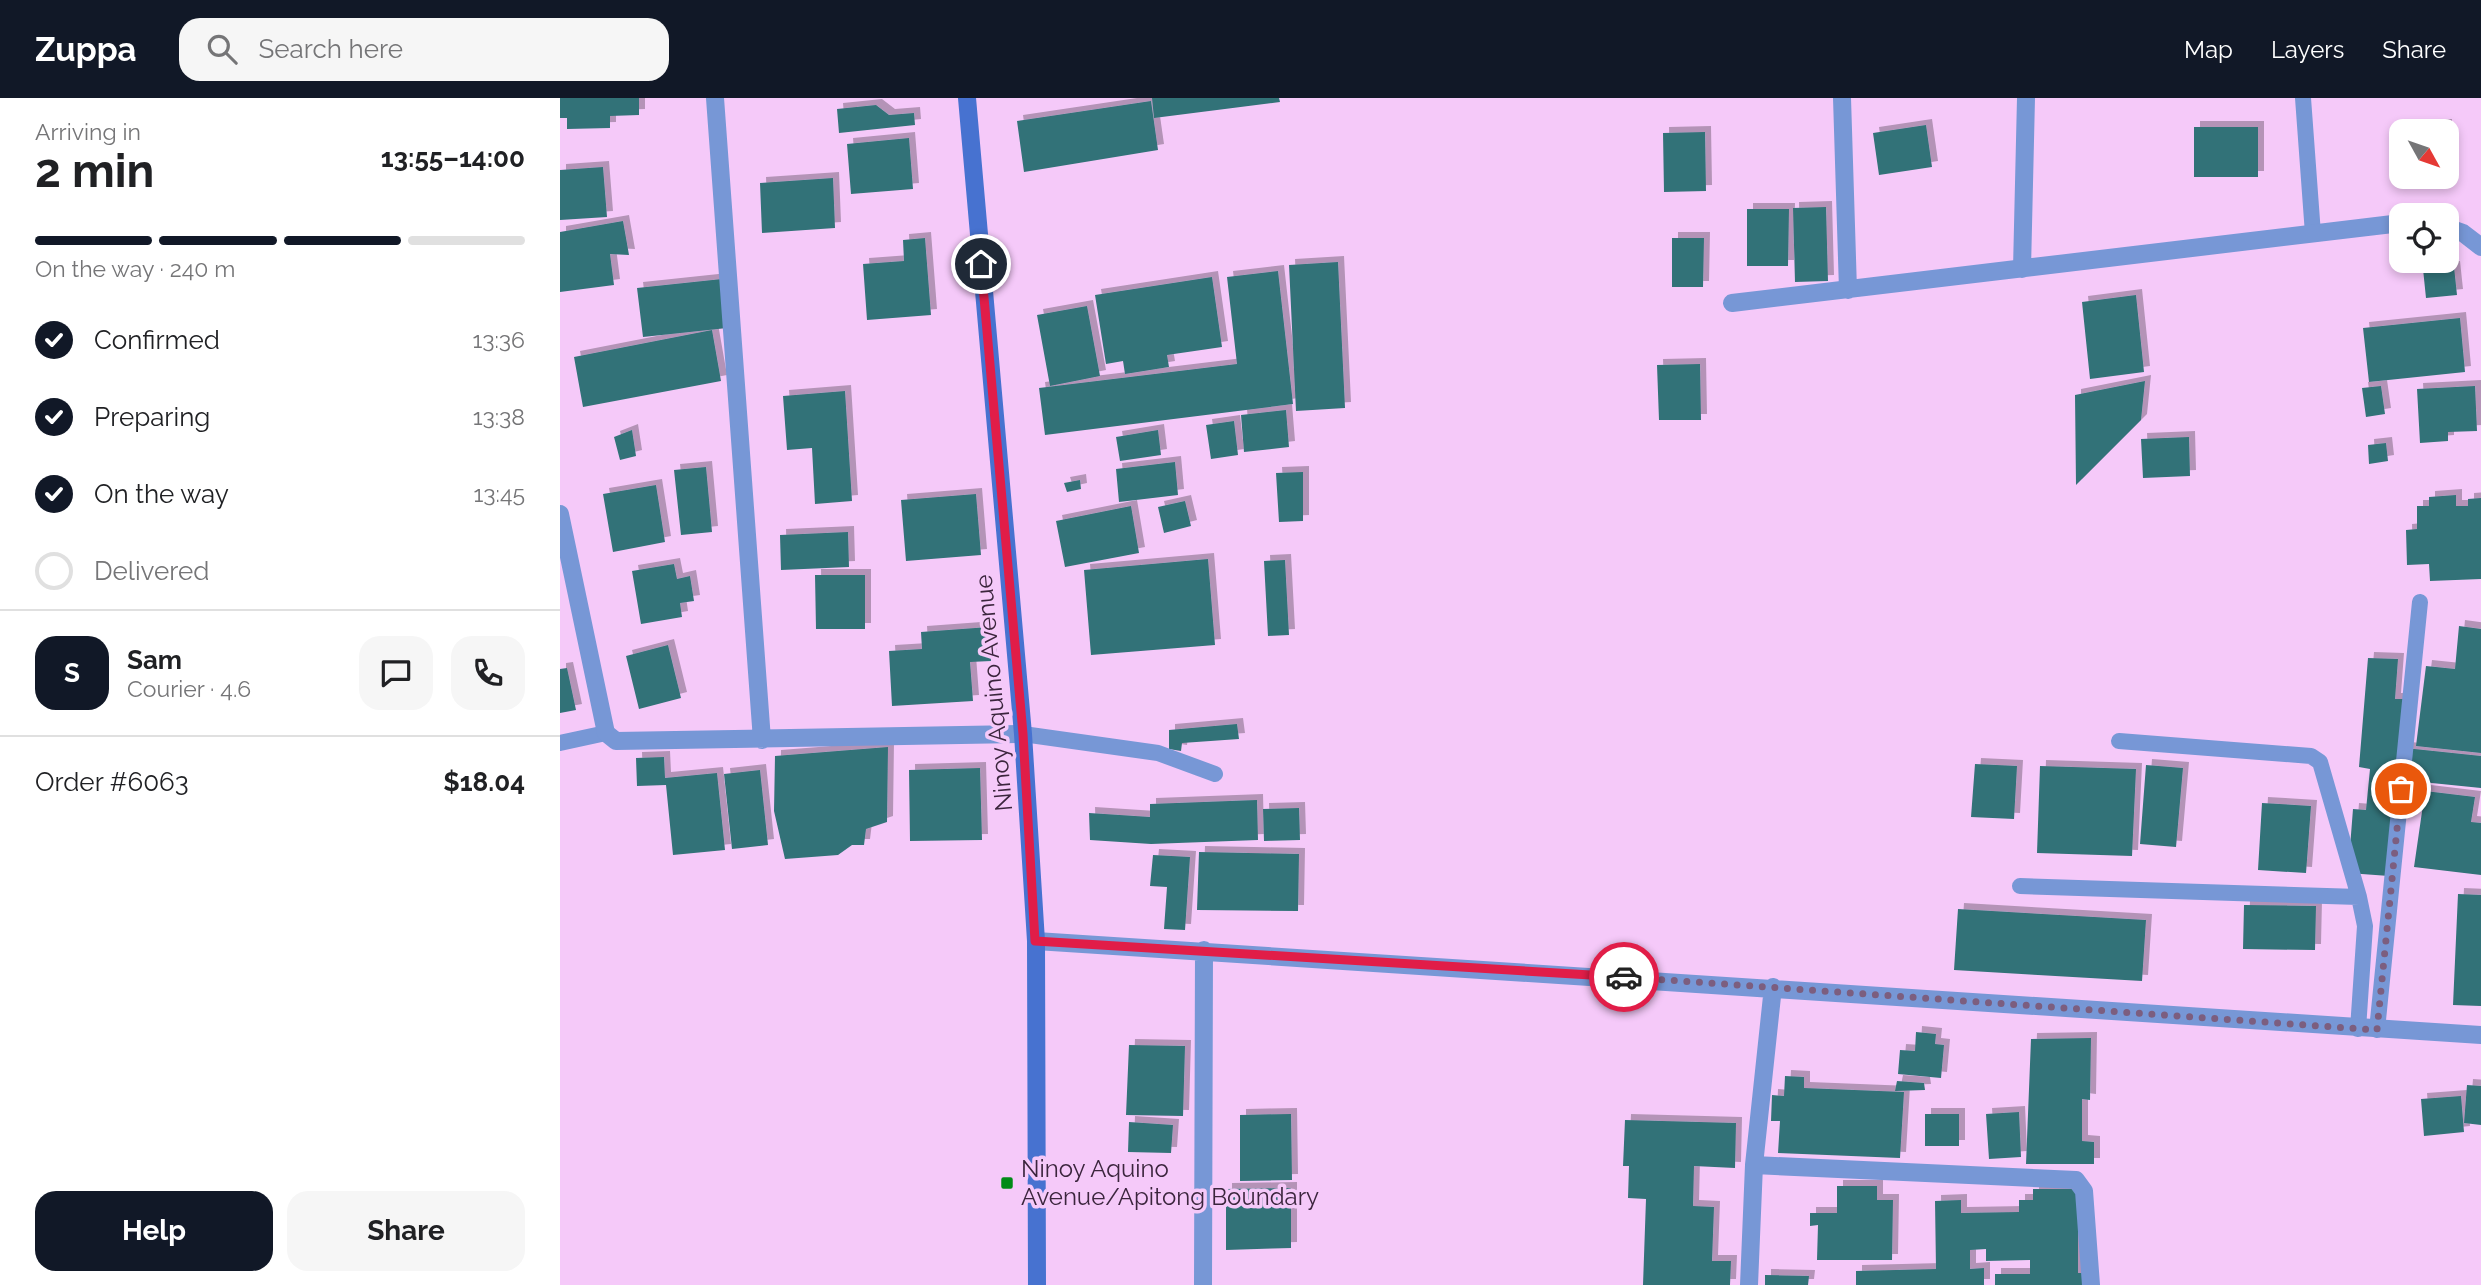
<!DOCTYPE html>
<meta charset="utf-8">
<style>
:root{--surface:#fff;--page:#f6f6f6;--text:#202124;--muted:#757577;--line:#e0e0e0;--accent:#111827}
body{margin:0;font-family:Raleway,sans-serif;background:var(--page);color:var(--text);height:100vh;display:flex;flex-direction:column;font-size:26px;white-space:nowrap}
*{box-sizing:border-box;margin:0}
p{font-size:23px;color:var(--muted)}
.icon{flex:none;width:38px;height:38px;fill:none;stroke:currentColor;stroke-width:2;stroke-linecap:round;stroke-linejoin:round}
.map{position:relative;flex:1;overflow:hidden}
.sheet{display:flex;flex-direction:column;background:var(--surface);width:560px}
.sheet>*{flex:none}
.needle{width:46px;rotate:130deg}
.fabs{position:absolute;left:1829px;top:21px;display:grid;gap:14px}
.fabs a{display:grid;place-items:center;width:70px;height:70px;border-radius:14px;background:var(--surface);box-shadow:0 4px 10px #0003;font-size:35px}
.pin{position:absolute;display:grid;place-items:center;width:60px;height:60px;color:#fff;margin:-30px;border:4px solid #fff;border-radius:50%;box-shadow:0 2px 7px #0007}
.courier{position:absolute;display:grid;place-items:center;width:70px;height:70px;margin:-35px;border:5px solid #e11d48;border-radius:50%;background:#fff;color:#222;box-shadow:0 2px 9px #0007}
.overview em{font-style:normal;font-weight:700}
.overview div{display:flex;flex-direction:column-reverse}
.overview{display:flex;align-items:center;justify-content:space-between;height:119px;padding:0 35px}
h1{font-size:46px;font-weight:700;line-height:52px}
.bar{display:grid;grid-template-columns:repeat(4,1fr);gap:10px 7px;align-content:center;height:84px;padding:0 35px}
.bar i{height:9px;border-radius:5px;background:var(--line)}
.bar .on{background:var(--accent)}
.bar p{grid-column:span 4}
.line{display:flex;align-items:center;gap:18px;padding:0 35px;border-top:2px solid var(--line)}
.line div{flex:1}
.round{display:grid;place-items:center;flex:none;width:74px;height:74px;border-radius:21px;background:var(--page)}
ol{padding:0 35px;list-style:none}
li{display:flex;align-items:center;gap:21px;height:77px}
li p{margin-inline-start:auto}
li .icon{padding:7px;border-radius:50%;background:var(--accent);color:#fff;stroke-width:4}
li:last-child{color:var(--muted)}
li i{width:38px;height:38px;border:4px solid var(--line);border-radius:50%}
.button{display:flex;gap:14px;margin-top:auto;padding:14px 35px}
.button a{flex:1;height:80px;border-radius:21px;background:var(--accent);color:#fff;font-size:28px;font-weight:700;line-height:80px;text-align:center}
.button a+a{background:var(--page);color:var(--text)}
header{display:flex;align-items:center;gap:42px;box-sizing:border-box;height:98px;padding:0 35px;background:var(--accent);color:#fff}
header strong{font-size:33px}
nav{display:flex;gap:38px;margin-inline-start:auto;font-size:24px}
.search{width:490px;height:63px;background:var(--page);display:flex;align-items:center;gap:18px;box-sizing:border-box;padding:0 24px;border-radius:21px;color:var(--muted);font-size:26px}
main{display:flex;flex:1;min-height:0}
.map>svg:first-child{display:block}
.building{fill:#327278;filter:url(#shadow)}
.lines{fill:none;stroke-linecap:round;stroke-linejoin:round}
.service{stroke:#7797d6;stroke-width:16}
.minor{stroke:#7797d6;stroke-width:18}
.secondary{stroke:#4772d0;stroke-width:18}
.done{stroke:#7c5e7f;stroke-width:7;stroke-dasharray:0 12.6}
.route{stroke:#e11d48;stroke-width:9}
.poi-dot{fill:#008a17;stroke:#f5c9f9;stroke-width:2.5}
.labels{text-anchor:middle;stroke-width:7;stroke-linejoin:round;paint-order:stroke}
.street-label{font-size:24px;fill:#3b253d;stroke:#f5c9f9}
.poi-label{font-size:24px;fill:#3b253d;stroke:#f5c9f9;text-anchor:start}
</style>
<header>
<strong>Zuppa</strong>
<div class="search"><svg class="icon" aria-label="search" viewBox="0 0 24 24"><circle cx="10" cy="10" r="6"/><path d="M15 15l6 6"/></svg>Search here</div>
<nav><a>Map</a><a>Layers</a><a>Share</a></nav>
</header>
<main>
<section class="sheet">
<div class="overview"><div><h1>2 min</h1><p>Arriving in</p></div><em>13:55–14:00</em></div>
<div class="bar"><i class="on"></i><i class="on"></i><i class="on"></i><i></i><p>On the way · 240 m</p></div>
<ol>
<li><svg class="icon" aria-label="check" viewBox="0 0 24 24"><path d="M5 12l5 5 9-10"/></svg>Confirmed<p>13:36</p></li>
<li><svg class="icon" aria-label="check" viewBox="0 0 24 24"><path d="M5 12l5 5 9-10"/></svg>Preparing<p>13:38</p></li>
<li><svg class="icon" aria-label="check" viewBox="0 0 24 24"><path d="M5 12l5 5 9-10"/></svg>On the way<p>13:45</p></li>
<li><i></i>Delivered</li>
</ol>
<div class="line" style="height:126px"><b class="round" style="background:var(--accent);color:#fff">S</b><div><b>Sam</b><p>Courier · 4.6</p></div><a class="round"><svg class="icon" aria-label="chat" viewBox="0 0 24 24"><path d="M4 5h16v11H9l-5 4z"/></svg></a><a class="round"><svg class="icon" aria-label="phone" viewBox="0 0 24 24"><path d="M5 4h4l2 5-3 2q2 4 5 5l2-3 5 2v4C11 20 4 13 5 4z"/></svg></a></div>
<div class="line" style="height:91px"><div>Order #6063</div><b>$18.04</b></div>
<div class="button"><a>Help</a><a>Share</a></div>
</section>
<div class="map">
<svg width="1921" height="1187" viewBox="0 0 1921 1187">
<defs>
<filter id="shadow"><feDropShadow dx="6" dy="-6" stdDeviation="0" flood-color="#0004"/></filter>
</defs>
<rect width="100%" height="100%" fill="#f5c9f9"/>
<!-- building -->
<path class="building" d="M0,0H79V17L50,18V30L7,31V20H0Z
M592,0H719L720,4L594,20Z
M591,3L598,52L464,74L457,23Z
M316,7L329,17L354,15L355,27L279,35L277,11Z
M1366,27L1372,69L1319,77L1313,35Z
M1886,27V33H1855L1854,28Z
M1634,29H1698V79H1634Z
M1145,34L1146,93L1104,94L1103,35Z
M349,40L353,91L291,96L287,46Z
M43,69L47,119L0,122V72Z
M1858,79H1889V82L1858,85Z
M273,80L275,130L202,135L200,85Z
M1266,109L1268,183L1235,184L1233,110Z
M1187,111H1229L1228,168H1187Z
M63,123L69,157L50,156L54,187L0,194V134Z
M365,140L371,217L307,222L303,166L344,163L343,142Z
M1112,140H1144L1143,189H1112Z
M1842,163H1869L1870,171L1894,169L1897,197L1866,200L1863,171L1843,174Z
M778,164L785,310L736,313L729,167Z
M718,173L733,306L485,337L479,290L677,266L667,179Z
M652,179L662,249L607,257L609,269L565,276L563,263L546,266L535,197Z
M162,181L167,230L83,239L77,190Z
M1576,197L1584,274L1530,281L1522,204Z
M527,208L540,278L490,288L477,217Z
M1900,220L1905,274L1809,284L1803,230Z
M152,232L161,283L23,309L14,259Z
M1140,266L1141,322H1099L1097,267Z
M1585,283L1581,322L1516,387L1515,297Z
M1821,288L1825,316L1806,319L1802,290Z
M1915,288L1917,333L1888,334V343L1860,345L1857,291Z
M285,293L292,403L255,406L252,350L227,352L223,298Z
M726,312L729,349L684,354L681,317Z
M674,323L678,357L651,361L646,327Z
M72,332L76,358L60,362L54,339Z
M598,332L601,357L560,363L556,339Z
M1629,339L1630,378L1583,380L1581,341Z
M1826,345L1828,363L1809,366L1808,347Z
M615,364L618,397L559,404L556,371Z
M146,369L152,434L121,437L114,372Z
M743,374V423L719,424L716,375Z
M520,382L521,391L507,394L504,385Z
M96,387L105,444L53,454L43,396Z
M416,396L421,457L346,463L341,402Z
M1896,397V408H1908V401L1921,400V481L1870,483L1869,466L1847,467L1846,432L1857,431V408H1869V399Z
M625,403L631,428L604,435L598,409Z
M571,408L579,455L505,469L496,423Z
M288,434L289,469L221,472L220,437Z
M648,461L655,547L531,557L524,472Z
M725,462L729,537L708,538L704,463Z
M114,466L117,481L130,478L134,503L120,505L122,519L81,526L72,473Z
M255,477H305V531H256Z
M1899,528L1921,531V655L1856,648L1866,568L1895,571Z
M429,529L431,563L410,564L413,603L332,608L329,553L362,551L361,534Z
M108,547L121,600L79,611L66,558Z
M1808,560L1838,561L1835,601H1843L1829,778L1788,775L1793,711L1806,712L1810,671L1799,669Z
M7,570L16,612L0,615V571Z
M677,626L679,641L622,645L621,653L609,651V632Z
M328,649L327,724L306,731L304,747H292L278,757L225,761L214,713L215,658Z
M1845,650L1921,658V690L1842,682Z
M104,659L105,680L157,675L165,752L113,757L106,687L77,688L76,660Z
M1415,666L1457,668L1454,721L1411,719Z
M1586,667L1623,670L1616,749L1580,746Z
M1480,668L1576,671L1572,758L1477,755Z
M420,670L422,742L350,743L349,672Z
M200,672L208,747L172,751L164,676Z
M1865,693L1915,699L1911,724L1921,725V777L1854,769Z
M697,702L698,742L591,746L530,742L529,715L590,719V706Z
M1702,705L1751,708L1746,775L1698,772Z
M739,710L740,742L704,743L703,711Z
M639,754L739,756L738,813L637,812Z
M593,757L630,759L625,832L604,831L607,789L590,788Z
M1898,796L1921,797V908L1893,907Z
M1684,807L1756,808L1755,852L1683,851Z
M1398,811L1586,822L1582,883L1394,872Z
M1356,934L1376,936L1375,946L1384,947L1381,980L1338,976L1340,952L1355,953Z
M1531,940L1530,1002L1522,1001V1043L1534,1044V1066H1466L1471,941Z
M569,947L625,948L623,1018L566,1017Z
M1225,978L1244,979V990L1344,994L1340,1060L1218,1055L1220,1023H1211L1212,997L1224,998Z
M1337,983L1364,985L1365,992L1335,993Z
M1907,987L1921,988V1027L1904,1025Z
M1901,998L1904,1034L1864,1038L1861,1001Z
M1459,1014L1461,1059L1429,1061L1426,1016Z
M731,1016L732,1082L680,1083V1017Z
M1365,1016H1399V1048H1365Z
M1065,1022L1176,1025L1175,1070L1134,1068L1133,1108L1154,1109L1152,1163H1171L1170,1187H1083L1086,1101L1068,1100L1069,1068H1063Z
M569,1024L613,1027L611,1055L568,1054Z
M1277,1088H1317V1102H1333L1332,1162H1257L1258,1127L1250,1128V1115H1277Z
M731,1090V1150L666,1152V1091Z
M1473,1091H1518V1175H1525V1187H1435V1176H1470V1162L1426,1163V1151L1410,1152V1171L1424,1170V1187H1296V1173L1376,1171L1375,1103L1401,1102V1115L1459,1114V1102H1473Z
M1205,1177L1249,1178L1248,1187H1205Z"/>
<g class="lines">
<!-- service -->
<path class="service" d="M1743,0L1753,136
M463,636L598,655L655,676
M1559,643L1751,658L1760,664L1799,799L1805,828L1798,931
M0,645L46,635
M1460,788L1799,799
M1817,932L1860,504"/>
<!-- minor -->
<path class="minor" d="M155,0L202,642
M1282,0L1288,192
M1886,129L1903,135L1921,149
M1462,171L1466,0
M1172,205L1841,125
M0,416L46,635L56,643L463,636
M476,843L1921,937
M1194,1067L1516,1082L1524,1093L1531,1187
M643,1187L644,852
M1189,1187L1194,1067L1213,889"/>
<!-- secondary -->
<path class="secondary" d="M407,0L463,636L476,843L477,1187"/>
</g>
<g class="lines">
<!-- done -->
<path class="done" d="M1064,879L1817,932L1841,691"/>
<!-- route -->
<path class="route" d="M421,166L463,636L475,843L1064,879"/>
</g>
<!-- markers -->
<rect class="poi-dot" x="440" y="1078" width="14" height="14" rx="3.5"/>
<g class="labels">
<!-- street labels -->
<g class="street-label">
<text transform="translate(434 595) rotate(-95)" y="8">Ninoy Aquino Avenue</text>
</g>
<!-- poi labels -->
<g class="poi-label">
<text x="461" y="1079">Ninoy Aquino<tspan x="461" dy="28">Avenue/Apitong Boundary</tspan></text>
</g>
</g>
</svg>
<div class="fabs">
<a><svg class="needle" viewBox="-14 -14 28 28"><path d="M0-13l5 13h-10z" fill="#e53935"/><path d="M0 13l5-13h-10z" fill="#757577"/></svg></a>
<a><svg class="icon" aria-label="locate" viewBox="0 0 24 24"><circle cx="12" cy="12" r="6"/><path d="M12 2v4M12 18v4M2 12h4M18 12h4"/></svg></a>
</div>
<div class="pin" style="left:1841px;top:691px;background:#ea580c"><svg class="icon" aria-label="bag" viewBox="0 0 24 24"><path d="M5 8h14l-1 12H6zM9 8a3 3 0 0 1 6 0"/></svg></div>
<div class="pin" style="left:421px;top:166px;background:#1f2937"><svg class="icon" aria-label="home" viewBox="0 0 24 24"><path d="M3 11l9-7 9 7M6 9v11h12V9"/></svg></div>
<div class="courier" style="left:1064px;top:879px"><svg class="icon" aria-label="car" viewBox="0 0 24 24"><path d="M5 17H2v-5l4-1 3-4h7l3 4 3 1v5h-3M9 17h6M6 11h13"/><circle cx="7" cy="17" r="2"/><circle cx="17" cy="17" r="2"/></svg></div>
</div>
</main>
